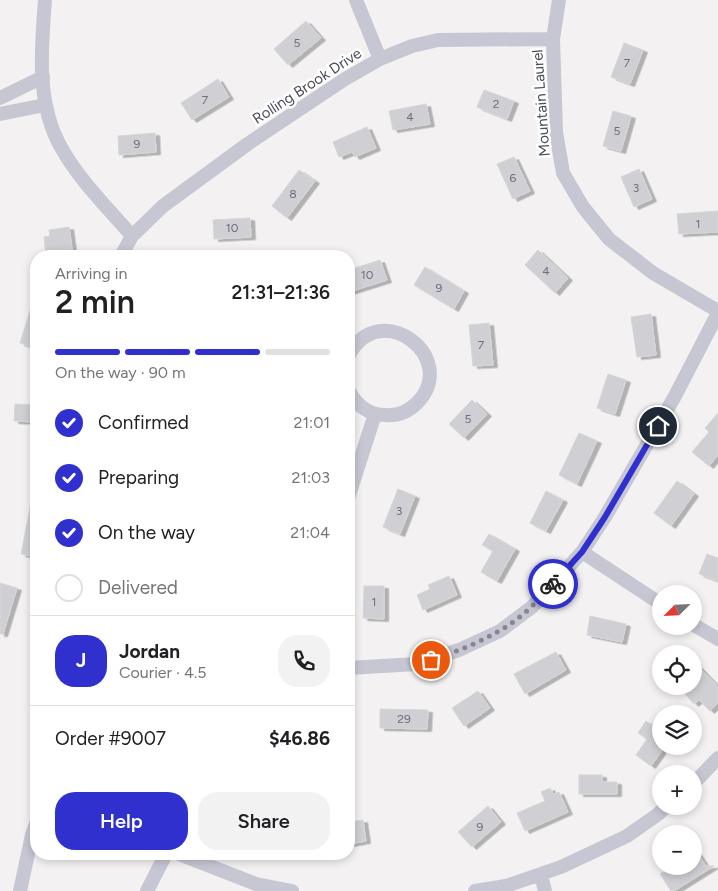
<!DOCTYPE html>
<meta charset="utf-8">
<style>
:root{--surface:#fff;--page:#f2f2f2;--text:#202124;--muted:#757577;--line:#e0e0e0;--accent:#2f30ce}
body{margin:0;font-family:Figtree,sans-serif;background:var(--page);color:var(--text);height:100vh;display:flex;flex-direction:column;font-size:19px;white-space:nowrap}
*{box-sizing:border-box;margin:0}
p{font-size:16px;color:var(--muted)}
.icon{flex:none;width:28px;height:28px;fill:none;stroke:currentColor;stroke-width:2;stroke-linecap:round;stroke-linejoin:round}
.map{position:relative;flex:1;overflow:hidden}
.drawer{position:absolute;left:30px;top:250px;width:325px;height:610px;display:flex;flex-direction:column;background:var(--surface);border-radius:20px;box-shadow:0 2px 8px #0003}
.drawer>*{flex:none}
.needle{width:32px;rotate:246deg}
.buttons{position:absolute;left:652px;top:585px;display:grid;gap:10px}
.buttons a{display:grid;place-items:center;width:50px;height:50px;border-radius:50%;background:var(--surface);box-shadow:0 2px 8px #0003;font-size:25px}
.pin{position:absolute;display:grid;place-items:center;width:42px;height:42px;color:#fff;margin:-21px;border:2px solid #fff;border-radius:50%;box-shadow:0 1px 5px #0007}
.courier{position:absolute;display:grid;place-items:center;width:50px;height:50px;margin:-25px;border:4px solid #2f30ce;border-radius:50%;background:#fff;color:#222;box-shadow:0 1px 6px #0007}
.headline em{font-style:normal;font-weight:600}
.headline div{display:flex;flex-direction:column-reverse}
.headline{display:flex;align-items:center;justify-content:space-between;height:85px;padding:0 25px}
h1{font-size:32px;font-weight:600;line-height:38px}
.bar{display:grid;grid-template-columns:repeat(4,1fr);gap:8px 5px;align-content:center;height:60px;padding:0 25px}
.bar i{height:6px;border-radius:4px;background:var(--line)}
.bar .current{background:var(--accent)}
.bar p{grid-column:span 4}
.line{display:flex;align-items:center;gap:12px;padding:0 25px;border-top:1px solid var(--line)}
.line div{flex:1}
.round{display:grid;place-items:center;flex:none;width:52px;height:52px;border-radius:20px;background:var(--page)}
ol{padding:0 25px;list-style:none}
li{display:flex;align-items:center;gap:15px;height:55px}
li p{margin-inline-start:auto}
li .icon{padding:5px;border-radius:50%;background:var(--accent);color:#fff;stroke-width:4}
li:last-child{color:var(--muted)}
li i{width:28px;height:28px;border:2px solid var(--line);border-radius:50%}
.primary-button{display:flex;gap:10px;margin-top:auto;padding:10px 25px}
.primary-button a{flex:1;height:58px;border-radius:20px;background:var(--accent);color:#fff;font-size:20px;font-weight:600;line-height:58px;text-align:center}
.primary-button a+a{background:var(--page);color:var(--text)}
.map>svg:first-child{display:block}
.building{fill:#cfcfd4;stroke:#d6d5db;filter:url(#shadow)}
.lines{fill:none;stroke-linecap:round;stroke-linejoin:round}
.minor{stroke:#c6c7d3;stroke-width:14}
.done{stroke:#868690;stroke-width:5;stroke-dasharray:0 9}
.route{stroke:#2f30ce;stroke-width:6}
.labels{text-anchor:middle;stroke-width:5;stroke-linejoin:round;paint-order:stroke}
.number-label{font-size:12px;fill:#6c6d7a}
.street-label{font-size:15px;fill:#4b4c5c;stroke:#fff}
</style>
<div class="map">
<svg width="718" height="891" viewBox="0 0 718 891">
<defs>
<filter id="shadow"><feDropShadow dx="4.5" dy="2.5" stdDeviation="0" flood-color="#0004"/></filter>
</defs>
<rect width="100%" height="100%" fill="#f3f1f1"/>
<!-- building -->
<path class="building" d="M306,21L321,38L288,65L274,49Z
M624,43L643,50L630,84L611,77Z
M218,79L229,97L192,120L181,103Z
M484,90L514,101L507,119L477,107Z
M426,104L430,124L393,130L389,111Z
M613,111L631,116L621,151L603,146Z
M367,127L376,148L355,157L352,152L339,157L333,142Z
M155,133L156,152L119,155L118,136Z
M514,157L530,191L513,199L497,164Z
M639,169L652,199L634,207L621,177Z
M299,170L315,181L287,218L272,206Z
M718,211V232L679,234L677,214Z
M250,218L251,237L214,239L213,220Z
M69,227L73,256H46L44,237L50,236L49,230Z
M538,250L568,278L555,293L525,265Z
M380,260L387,280L349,292V270Z
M425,267L464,291L454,309L414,285Z
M34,298H36V348L20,343Z
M651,314L656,355L637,357L631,317Z
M489,323L493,365L473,366L469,325Z
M608,374L626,380L615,414L597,408Z
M472,400L487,414L464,438L449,424Z
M15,404L36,405V422L14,421Z
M718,413V455L709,466L692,452L709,432L705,428Z
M579,433L597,441L577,484L559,475Z
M677,481L694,494L671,526L654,513Z
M398,489L415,496L400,534L383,527Z
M546,491L563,500L546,531L530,523Z
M31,503L36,504V557L21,554Z
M489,534L515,549L497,581L481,572L493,551L482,545Z
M707,554L718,558V581L699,574Z
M449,576L457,595L423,610L417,595L430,589L428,585Z
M0,583L17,588L3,634H0Z
M364,586H384V619L363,618Z
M590,616L626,624L622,642L587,635Z
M556,652L566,670L525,694L514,674Z
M694,662L718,687V703L710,711L699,700L694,704L685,694L694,686Z
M478,691L490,708L464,726L452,708Z
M380,709L428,710L427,729L380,728Z
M646,721L661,732V752L651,766L636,755L647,739L638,733Z
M579,775H602V782H617V794H579Z
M550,788L553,794L559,792L568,812L525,831L517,813L545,801L541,792Z
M488,806L501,822L472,847L458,832Z
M363,820L366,841L349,844V822Z
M694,848L706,866H714L674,891H671L660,874L673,866H694Z"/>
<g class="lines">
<!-- minor -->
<path class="minor" d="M45,0C41,49 36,105 62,149C80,181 108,208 132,236
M356,0L380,59
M559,0L553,39L556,132L563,173L583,207L609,239L653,273L718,311
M0,98L43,77
M0,114L45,105
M121,256L132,236L163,206L249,143L345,79L380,59L412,46L438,40L553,39
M349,355C380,296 461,358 417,403C408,412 397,416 385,415C369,415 356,405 349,391
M349,495L375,414
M582,552L661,604
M694,625L718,639
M349,668L416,664L459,650L500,631L532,607L582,552L605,517L675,396L718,313
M694,783L718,758
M179,854L256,884L292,891
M541,875L545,891
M20,891L32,835L36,824
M147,891L166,854
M475,891L506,886L561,867L627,836L657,815L667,806"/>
</g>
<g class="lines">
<!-- done -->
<path class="done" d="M431,660C467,648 505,633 532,606C540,599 546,591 553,584"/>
<!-- route -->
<path class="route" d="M553,584L582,552L605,517L658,426"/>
</g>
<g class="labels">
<!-- number labels -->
<g class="number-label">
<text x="297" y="47">5</text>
<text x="627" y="67">7</text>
<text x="205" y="104">7</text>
<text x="496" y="108">2</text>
<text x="410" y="121">4</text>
<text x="617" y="135">5</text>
<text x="137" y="148">9</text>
<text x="513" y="182">6</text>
<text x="636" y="192">3</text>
<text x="293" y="198">8</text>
<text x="698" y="228">1</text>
<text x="232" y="232">10</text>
<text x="546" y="275">4</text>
<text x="367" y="279">10</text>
<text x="439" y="292">9</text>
<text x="481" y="349">7</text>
<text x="468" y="423">5</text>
<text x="399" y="515">3</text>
<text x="374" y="606">1</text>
<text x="404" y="723">29</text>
<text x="480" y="831">9</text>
</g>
<!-- street labels -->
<g class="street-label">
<text transform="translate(307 86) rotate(-33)" y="5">Rolling Brook Drive</text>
<text transform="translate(541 103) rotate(-94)" y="5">Mountain Laurel</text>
</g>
</g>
</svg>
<div class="buttons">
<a><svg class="needle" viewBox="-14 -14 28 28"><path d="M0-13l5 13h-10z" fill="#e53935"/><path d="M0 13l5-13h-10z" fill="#757577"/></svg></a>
<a><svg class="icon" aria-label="locate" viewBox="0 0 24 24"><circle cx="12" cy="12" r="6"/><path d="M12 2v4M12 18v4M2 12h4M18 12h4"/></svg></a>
<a><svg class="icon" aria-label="layers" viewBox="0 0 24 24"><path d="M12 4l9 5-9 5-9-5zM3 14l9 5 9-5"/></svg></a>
<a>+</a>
<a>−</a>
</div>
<div class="pin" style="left:431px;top:660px;background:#ea580c"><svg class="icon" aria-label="bag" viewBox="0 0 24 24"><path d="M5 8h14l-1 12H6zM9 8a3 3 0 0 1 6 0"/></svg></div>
<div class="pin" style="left:658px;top:426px;background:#1f2937"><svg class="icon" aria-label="home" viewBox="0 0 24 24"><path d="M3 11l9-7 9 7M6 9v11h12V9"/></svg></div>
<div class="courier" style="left:553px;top:584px"><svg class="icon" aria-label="bike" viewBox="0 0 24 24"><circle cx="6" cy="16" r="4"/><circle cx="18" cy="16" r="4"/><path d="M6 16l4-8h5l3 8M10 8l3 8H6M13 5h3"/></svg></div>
<section class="drawer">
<div class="headline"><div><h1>2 min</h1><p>Arriving in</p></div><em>21:31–21:36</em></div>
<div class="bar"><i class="current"></i><i class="current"></i><i class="current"></i><i></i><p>On the way · 90 m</p></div>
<ol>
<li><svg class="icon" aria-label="check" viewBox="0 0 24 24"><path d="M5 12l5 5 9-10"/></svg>Confirmed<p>21:01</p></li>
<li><svg class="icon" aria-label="check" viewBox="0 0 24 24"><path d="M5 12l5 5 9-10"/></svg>Preparing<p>21:03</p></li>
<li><svg class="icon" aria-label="check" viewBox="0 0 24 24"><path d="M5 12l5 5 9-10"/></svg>On the way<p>21:04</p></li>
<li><i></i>Delivered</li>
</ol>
<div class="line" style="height:90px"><b class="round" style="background:var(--accent);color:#fff">J</b><div><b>Jordan</b><p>Courier · 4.5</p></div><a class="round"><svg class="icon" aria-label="phone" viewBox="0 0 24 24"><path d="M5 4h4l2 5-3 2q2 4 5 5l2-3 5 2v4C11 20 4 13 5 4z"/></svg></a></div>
<div class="line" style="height:65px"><div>Order #9007</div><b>$46.86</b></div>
<div class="primary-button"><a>Help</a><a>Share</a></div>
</section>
</div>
